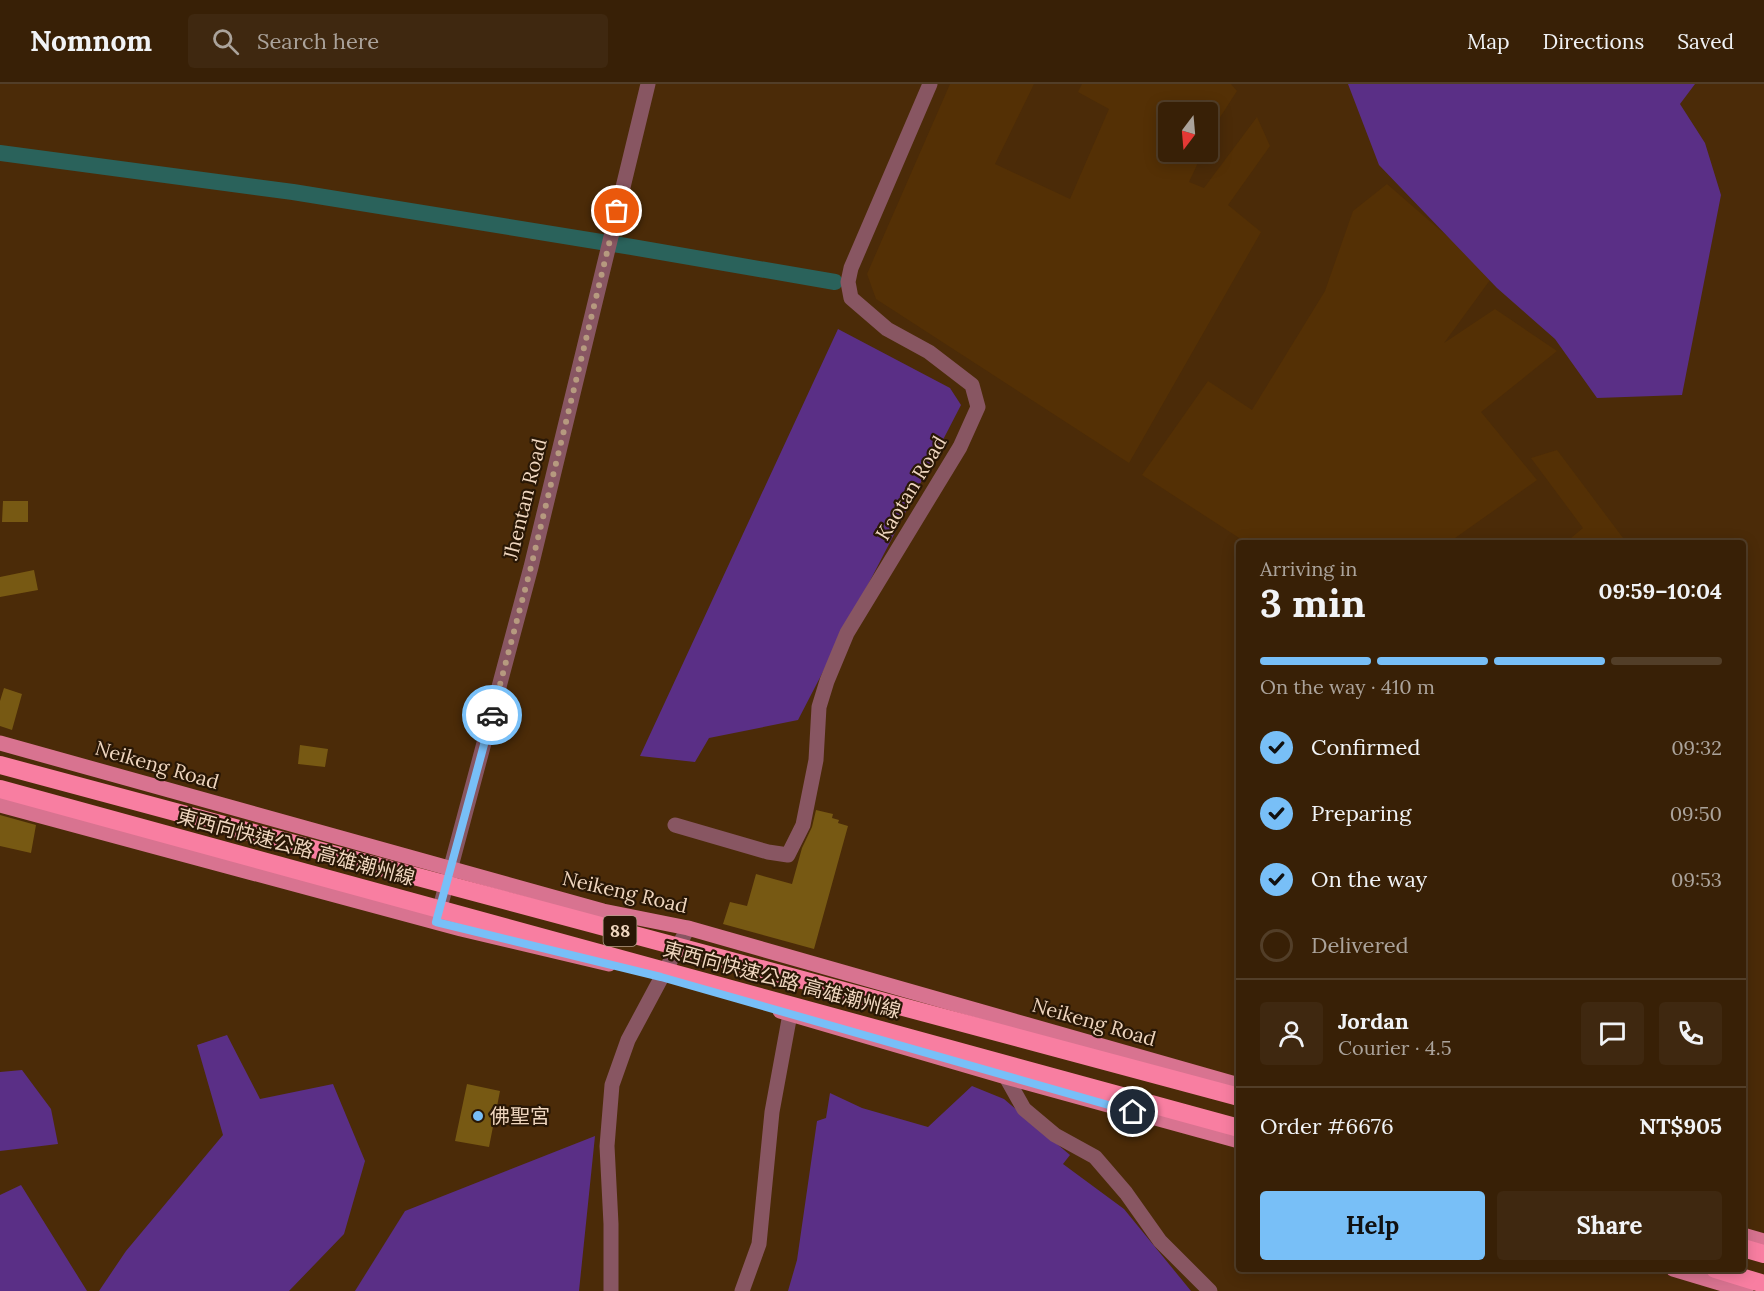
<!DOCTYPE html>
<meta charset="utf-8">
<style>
:root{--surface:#382006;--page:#3f2810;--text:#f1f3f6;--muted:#aba39b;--line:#523e28;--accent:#78bff7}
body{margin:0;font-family:Lora,"Noto Sans TC",serif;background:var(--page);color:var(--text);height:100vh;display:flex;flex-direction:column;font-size:22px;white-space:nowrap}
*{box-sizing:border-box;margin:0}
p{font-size:20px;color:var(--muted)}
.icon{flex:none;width:33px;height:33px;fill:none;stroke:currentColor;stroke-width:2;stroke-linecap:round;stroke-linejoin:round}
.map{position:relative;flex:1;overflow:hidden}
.drawer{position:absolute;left:1236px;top:456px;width:510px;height:732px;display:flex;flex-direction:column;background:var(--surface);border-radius:6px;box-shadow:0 3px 15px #0003,0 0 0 2px var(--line)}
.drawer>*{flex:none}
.needle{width:39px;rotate:196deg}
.tools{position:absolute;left:1158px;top:18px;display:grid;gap:12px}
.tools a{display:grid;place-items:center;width:60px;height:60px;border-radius:6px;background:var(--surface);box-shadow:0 3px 15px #0003,0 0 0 2px var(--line);font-size:30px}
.pin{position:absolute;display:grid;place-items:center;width:51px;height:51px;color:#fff;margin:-26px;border:3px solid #fff;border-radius:50%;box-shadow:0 2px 6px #0007}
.courier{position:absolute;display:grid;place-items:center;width:60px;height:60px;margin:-30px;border:4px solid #78bff7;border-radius:50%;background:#fff;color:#222;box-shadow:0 2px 8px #0007}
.head em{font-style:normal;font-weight:700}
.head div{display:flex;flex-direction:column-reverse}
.head{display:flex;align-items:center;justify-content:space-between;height:102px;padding:0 24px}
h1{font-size:39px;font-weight:700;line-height:45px}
.bar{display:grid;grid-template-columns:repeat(4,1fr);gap:9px 6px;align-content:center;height:72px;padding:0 24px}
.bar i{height:8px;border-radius:4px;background:var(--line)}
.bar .on{background:var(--accent)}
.bar p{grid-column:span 4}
.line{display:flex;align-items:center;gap:15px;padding:0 24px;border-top:2px solid var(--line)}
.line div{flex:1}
.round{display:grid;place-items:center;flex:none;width:63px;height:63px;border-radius:6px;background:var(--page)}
ol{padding:0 24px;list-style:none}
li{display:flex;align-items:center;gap:18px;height:66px}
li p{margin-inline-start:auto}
li .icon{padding:6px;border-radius:50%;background:var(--accent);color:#111;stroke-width:4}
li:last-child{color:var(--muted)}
li i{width:33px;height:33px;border:3px solid var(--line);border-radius:50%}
.action{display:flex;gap:12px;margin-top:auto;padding:12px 24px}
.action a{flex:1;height:69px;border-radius:6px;background:var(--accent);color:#111;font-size:24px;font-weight:700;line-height:69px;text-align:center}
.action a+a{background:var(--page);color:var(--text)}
header{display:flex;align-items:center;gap:36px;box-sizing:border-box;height:84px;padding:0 30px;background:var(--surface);border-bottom:2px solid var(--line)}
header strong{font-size:28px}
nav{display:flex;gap:33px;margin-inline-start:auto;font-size:21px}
.search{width:420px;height:54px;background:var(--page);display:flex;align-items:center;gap:15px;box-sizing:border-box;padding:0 21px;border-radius:6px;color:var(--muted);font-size:22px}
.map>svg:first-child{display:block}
.built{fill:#543005}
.green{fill:#5a2f86}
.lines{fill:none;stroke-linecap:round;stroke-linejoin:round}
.canal{stroke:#2a625b;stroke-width:16}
.building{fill:#775913}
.minor{stroke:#885662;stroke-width:15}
.major{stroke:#d87390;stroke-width:15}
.highway{stroke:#f87ea1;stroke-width:18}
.done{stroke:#b69a7f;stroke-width:6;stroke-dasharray:0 10.8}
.route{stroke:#78bff7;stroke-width:8}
.poi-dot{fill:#78bff7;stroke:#291705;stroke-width:2}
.labels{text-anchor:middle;stroke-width:4.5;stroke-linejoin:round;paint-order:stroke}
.shield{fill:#291705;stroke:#b49d87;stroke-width:1.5}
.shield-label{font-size:18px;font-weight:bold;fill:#efd6bf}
.street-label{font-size:20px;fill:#efd6bf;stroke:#291705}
.poi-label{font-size:20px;fill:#efd6bf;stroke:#291705;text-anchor:start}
</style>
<header>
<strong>Nomnom</strong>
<div class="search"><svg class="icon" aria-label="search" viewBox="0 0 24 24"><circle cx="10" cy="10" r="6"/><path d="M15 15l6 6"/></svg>Search here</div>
<nav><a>Map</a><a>Directions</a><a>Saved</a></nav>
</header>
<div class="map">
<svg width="1764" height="1207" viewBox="0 0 1764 1207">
<rect width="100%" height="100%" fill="#4b2b08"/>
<!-- built -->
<path class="built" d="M950,0H1034L995,80L1070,115L1109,25L1078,8L1082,0H1231L1237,7L1217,38L1208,58V28H1168V68H1203L1189,98L1204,104L1257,33L1270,62L1228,121L1261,148L1129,379L876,215L867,190Z
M1387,100L1493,192L1444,259L1495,225L1557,267L1481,328L1537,396L1448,459H1247L1142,391L1208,297L1252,326L1325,207L1353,127Z
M1557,366L1626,458L1625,459H1565L1583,444L1531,374Z"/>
<!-- green -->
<path class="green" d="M1348,0H1695L1680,20L1705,59L1721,111L1682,311L1597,314L1555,255L1497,204L1379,81Z
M838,245L950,304L961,321L798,636L709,654L695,678L640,672Z
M227,951L260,1015L333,1000L365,1077L344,1150L289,1207H99L126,1167L223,1051L197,961Z
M22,986L51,1025L58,1060L0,1067V988Z
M972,1002L1004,1015L1070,1071L1063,1080L1124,1125L1191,1207H788L797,1176L817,1037L826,1034L830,1009L862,1024L928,1043Z
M595,1052L579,1207H355L405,1127Z
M21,1101L87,1207H0V1111Z"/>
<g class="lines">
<!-- canal -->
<path class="canal" d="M0,69L293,108L632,163L835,198"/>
</g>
<!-- building -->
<path class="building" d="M3,417H28V438H2Z
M34,486L38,506L0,513V493Z
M4,604L22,610L12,646L0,642V617Z
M300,661L328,665L325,683L298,680Z
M816,726L833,730L832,734L839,736L838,739L848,742L814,865L723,840L730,818L747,822L756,790L792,800L802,764L812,743Z
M0,731L36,741L31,769L0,762Z
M467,1000L500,1007L489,1063L455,1057Z"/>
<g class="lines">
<!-- minor -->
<path class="minor" d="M675,741L768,768L788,771L803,741L816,676L819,623L827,597L847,549L960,363L978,323L972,301L929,268L887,245L851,214L848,198L851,184L930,0
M437,835L531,483L648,0
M1006,993L1024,1025L1055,1051L1095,1073L1126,1109L1160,1157L1210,1207
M611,1207V1140L607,1062L612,1001L628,956L688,844
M742,1207L759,1160L772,1028L790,930"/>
<!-- major -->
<path class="major" d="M0,659L603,827L688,844L1239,1001
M0,721L461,845L609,880
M780,927L1006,993L1239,1057
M1743,1151L1764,1157
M1673,1185L1746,1207"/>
<!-- highway -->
<path class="highway" d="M0,681L1239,1013
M0,705L1239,1044
M1743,1164L1764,1170
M1715,1185L1764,1200"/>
</g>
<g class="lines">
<!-- done -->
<path class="done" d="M492,631L531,483L617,127"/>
<!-- route -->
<path class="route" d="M492,631L436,838L661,893L1133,1028"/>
</g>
<!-- markers -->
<circle class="poi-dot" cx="478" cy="1032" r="6"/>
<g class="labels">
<!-- shield labels -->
<rect class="shield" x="603.5" y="832" width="33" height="30" rx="4.5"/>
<g class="shield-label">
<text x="620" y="853">88</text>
</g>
<!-- street labels -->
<g class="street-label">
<text transform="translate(911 404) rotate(-59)" y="7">Kaotan Road</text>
<text transform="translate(525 415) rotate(-76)" y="7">Jhentan Road</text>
<text transform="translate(157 681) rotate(16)" y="7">Neikeng Road</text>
<text transform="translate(296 763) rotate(15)" y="7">東西向快速公路 高雄潮州線</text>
<text transform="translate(625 808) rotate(13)" y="7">Neikeng Road</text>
<text transform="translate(782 896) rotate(15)" y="7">東西向快速公路 高雄潮州線</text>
<text transform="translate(1094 938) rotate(16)" y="7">Neikeng Road</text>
</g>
<!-- poi labels -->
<g class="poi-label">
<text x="490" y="1039">佛聖宮</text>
</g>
</g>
</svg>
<div class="tools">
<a><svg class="needle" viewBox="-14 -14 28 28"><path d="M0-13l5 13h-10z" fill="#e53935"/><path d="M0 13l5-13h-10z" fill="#aba39b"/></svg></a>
</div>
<div class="pin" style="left:617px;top:127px;background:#ea580c"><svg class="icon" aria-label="bag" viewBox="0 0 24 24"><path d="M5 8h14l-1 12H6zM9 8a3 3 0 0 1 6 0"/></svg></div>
<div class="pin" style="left:1133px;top:1028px;background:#1f2937"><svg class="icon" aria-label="home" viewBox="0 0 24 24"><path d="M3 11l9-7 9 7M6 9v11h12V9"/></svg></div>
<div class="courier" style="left:492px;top:631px"><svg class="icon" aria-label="car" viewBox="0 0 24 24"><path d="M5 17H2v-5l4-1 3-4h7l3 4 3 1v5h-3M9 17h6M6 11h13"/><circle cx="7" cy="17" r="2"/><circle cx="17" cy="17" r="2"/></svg></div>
<section class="drawer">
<div class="head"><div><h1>3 min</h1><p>Arriving in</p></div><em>09:59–10:04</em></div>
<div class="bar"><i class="on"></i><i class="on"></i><i class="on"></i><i></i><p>On the way · 410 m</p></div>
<ol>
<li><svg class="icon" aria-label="check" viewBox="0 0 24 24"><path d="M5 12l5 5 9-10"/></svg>Confirmed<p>09:32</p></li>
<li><svg class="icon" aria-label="check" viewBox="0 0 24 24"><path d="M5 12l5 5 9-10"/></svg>Preparing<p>09:50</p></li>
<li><svg class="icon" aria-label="check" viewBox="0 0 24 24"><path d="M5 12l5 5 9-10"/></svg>On the way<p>09:53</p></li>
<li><i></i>Delivered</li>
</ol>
<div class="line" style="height:108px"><a class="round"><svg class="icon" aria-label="person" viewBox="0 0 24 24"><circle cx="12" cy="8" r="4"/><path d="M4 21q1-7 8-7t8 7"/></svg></a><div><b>Jordan</b><p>Courier · 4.5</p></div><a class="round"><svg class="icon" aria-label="chat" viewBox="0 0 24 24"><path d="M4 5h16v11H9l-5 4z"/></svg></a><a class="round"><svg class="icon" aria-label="phone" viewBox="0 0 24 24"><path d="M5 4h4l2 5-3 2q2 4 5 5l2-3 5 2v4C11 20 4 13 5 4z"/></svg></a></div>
<div class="line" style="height:78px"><div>Order #6676</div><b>NT$905</b></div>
<div class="action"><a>Help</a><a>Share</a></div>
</section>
</div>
